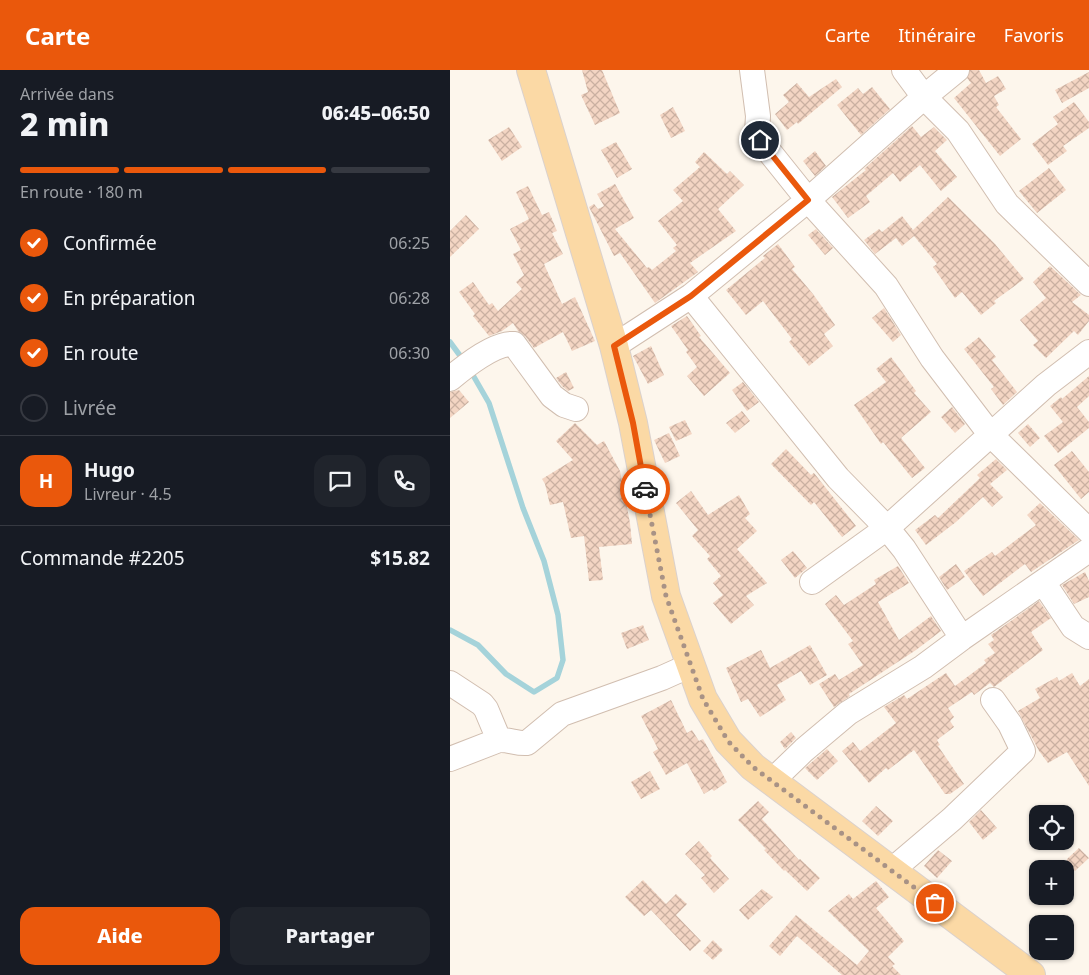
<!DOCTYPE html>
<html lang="fr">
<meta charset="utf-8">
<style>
:root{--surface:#171b24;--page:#20242c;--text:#f1f3f6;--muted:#9ea1a6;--line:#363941;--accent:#ea580c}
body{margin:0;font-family:"Noto Sans",sans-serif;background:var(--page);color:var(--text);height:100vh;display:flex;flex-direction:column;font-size:19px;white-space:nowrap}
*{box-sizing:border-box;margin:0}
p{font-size:16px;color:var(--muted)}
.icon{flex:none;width:28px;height:28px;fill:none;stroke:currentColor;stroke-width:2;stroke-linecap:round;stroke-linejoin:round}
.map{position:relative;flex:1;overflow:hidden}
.drawer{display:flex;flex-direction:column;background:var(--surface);width:450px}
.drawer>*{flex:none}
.controls{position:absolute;left:579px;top:735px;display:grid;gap:10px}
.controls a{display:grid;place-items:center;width:45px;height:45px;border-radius:10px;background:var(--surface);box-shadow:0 1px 4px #0004;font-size:25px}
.pin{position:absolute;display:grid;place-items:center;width:42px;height:42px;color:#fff;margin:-21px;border:2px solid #fff;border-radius:50%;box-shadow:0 1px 5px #0007}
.courier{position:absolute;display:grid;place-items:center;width:50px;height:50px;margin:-25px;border:4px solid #ea580c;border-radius:50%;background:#fff;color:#222;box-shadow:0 1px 6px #0007}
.head em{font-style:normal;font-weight:800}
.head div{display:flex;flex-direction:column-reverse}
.head{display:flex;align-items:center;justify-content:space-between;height:85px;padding:0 20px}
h1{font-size:32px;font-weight:800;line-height:38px}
.bar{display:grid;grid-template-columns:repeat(4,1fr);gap:8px 5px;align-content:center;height:60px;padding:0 20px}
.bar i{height:6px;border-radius:4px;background:var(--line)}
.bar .selected{background:var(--accent)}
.bar p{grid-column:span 4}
.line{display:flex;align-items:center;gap:12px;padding:0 20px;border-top:1px solid var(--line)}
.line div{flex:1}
.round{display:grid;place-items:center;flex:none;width:52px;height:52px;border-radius:15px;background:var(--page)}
ol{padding:0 20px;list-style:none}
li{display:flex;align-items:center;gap:15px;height:55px}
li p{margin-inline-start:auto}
li .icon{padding:5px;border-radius:50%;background:var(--accent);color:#fff;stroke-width:4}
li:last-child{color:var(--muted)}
li i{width:28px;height:28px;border:2px solid var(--line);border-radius:50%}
.primary-button{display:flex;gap:10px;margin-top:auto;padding:10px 20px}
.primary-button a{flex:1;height:58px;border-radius:15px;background:var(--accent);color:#fff;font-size:20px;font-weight:800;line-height:58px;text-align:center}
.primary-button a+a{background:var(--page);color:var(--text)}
header{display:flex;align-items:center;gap:30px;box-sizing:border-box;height:70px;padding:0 25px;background:var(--accent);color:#fff}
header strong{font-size:24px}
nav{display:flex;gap:28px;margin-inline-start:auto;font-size:18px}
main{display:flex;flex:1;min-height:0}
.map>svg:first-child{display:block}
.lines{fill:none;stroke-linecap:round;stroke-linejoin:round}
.stream{stroke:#a5d3da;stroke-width:5.5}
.building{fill:url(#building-cross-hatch)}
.minor-casing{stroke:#d1beb0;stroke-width:26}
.major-casing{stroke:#dad1cd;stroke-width:30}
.minor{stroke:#fff;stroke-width:24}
.major{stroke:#fbd9a5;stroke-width:28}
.done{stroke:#a89285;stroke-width:5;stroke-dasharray:0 9}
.route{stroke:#ea580c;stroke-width:6}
</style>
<header>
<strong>Carte</strong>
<nav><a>Carte</a><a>Itinéraire</a><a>Favoris</a></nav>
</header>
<main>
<section class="drawer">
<div class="head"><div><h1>2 min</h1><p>Arrivée dans</p></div><em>06:45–06:50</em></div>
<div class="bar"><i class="selected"></i><i class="selected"></i><i class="selected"></i><i></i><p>En route · 180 m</p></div>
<ol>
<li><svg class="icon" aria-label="check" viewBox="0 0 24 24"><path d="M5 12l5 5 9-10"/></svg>Confirmée<p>06:25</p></li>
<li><svg class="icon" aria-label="check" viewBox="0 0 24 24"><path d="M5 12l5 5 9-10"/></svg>En préparation<p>06:28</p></li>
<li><svg class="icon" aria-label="check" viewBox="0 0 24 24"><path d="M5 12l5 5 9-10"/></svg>En route<p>06:30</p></li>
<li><i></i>Livrée</li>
</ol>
<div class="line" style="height:90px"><b class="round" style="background:var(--accent);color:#fff">H</b><div><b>Hugo</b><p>Livreur · 4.5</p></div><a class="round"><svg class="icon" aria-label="chat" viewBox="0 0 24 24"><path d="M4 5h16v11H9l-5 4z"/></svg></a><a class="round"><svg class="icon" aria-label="phone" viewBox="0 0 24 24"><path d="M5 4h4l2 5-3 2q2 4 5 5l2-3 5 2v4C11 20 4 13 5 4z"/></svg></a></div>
<div class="line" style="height:65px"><div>Commande #2205</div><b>$15.82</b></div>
<div class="primary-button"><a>Aide</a><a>Partager</a></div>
</section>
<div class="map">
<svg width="639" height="905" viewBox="0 0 639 905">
<defs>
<pattern id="building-cross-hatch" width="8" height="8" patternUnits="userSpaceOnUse" patternTransform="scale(1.25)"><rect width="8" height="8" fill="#f3d5c3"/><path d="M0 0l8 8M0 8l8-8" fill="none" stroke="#cab0a1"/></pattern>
</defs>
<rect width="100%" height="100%" fill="#fdf6ec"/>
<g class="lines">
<!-- stream -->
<path class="stream" d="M0,272L14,291
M0,560L28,575L56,604L84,622L107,608L113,590L108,545L94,491L73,438L39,333L20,300"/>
</g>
<!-- building -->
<path class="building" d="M132,0H152L170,43L145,55L131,25L138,22Z
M520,0H529L536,13L548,6L556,19L544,26L549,35L546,37L571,69L550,86L504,28L521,13L517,8Z
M639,2V18L612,33L605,20Z
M386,9L392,17L348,54L347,52L337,60L325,44L339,32L333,25L347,13L359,27Z
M422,17L440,39L411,65L387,35L408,18L413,24Z
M624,32L639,52V58L613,76L617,81L598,95L582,74L608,54L603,47Z
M223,37L235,61L221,68L210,45Z
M462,56L471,67L484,57L497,70L485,81L507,107L491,121L470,95L450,112L443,103L416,126L420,132L398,148L382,127L416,100L414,99Z
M59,57L72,77L52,91L38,70Z
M166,72L182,99L167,108L151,80Z
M365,81L376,96L365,106L353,91Z
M254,82L277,104L280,101L294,115L268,139L286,161L240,193L248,202L205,233L170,183L164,186L139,137L144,134L148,139L154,136L147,124L165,114L184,148L165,159L197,198L199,197L202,200L226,181L223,178L227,175L208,151L233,131L223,120L250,97L245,92Z
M599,98L616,120L587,143L569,121Z
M78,116L92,145L99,142L107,161L102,163L113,184L94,194L112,234L125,227L145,271L122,281L113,262L84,278L75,266L68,261L63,253L52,261L39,266L23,246L25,244L9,222L23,212L39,235L42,233L48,241L72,219L66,212L74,205L63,184L71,180L60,159L79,149L66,122Z
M498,127L545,174L574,209L544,231L546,233L531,245L512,222L505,228L483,197L487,194L464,166L452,176L446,168L425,184L414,170L429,159L432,162L452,146L463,160Z
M16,145L29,159L0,187V161Z
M366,159L383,178L375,185L358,165Z
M328,174L345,197L342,199L363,224L385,255L374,264L383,276L359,296L339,272L342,269L313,231L296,245L276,220L315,188L313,186Z
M600,196L631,225L622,232L639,245V251L628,265L624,261L596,288L583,275L588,271L570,250L596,228L583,212Z
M434,238L451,265L443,272L422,248Z
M237,246L251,266L249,267L280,303L254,326L237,306L247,297L236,282L238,280L221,256Z
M529,267L546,287L542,290L567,322L553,335L541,319L544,317L514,279Z
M201,276L214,305L198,314L183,286Z
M441,287L466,321L464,323L481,342L451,368L475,398L462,408L433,372L431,374L404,335L436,312L426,299Z
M116,302L124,318L118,321L112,316L106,308Z
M639,306V326L627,337L639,352V358L608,383L594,366L613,352L600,336L611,327L612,329Z
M293,312L309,332L297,341L282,320Z
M9,320L19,332L0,348V322Z
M502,337L515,354L505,363L491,347Z
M292,341L300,351L285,363L276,353Z
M235,350L242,364L226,371L219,357Z
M125,353L147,375L154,371L170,401L180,453L182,474L149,477L153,510L139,511L134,466L121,468L113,432L100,435L95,414L92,409L123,390L106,371Z
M578,354L590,368L580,377L568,363Z
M219,363L230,386L215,393L204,370Z
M336,379L361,405L364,403L406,456L392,467L364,432L361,435L321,394Z
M622,381L639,402V422L631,429L604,395Z
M546,389L557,400L540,414L553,427L542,437L533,427L506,452L476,475L465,460L485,445L488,448L530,408L527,405Z
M241,421L258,445L289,425L300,444L295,448L307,461L287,479L317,513L296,526L304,535L281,554L263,533L273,525L263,513L271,506L257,489L260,486L242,466L248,460L226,433Z
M590,433L629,470L581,502L575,494L533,526L514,501L542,482L545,486L586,455L577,445Z
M343,481L357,498L345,508L331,490Z
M506,494L515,507L497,520L489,507Z
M448,496L459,513L428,532L449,570L481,546L491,561L466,580L399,624L400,626L384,637L369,614L385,604L389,610L413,595L398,574L403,571L375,534L386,525L394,535L426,514L424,510Z
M635,502L639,511V527L624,534L612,515Z
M589,531L601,548L581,562L593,580L544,617L540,613L524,625L522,622L498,638L504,647L500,651L504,657L487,670L490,675L488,676L514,714L500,724H495L464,680L438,700L436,698L419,713L392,681L403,672L410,681L446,653L434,637L454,625L457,629L496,603L505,616L536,593L534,590L545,583L538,574L544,570L541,565Z
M193,555L199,570L177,579L171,563Z
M360,575L377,605L360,615L351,601L327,615L336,630L310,647L298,629L291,632L276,598L311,580L320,598Z
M622,603L630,616L639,609V716L617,682L598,693L589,681L568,641L590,628L585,619L607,607L609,611Z
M221,630L237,663L242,660L249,671L253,669L277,712L264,721L262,719L254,724L237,693L216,705L203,682L208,679L191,646Z
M341,662L346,668L335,679L330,672Z
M377,679L388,691L367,710L355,698Z
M200,701L210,719L191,729L181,712Z
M308,731L319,742L312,749L349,790L350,789L370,808L357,821L335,800L334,801L314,780L316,779L288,750Z
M426,736L443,751L428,766L412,751Z
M531,740L547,758L533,770L519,752Z
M249,771L262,786L260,788L279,809L264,823L251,808L255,805L235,784Z
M629,778L639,788L625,801L617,794V789Z
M488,780L502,791L487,808L474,796Z
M193,810L216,834L226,824L237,834L226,845L251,871L240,881L201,840L194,846L175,827Z
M426,811L439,827L426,838L454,871L438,887L445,894L442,896L451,905H392L347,866L330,886L319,876L346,845L407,895L419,881L378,841L399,824L403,829Z
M312,819L323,827L298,850L289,840Z
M263,870L273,880L263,890L253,881Z"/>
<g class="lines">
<!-- minor casing -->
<g class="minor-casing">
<path id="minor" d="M302,0L308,46L307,62L310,70L358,130L436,216L482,288L540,364L639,461
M454,0L474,27L508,61L557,134L639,214
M241,226L388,408L437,458L454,479L512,568
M164,276L241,226L358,130L474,27L507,0
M0,309C14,297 45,272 64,274L102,326L114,335L126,339
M362,512L437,458L596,315L639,282
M593,512L623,557L639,567
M0,613L32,634L36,639L49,670
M0,689L49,670C58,669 67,674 77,673L112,644L212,608L241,595
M322,711L354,680L398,643L473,597L512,568L639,480
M442,800L502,749L573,681L560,654L543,630"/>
</g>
<!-- major casing -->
<g class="major-casing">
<path id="major" d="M81,0L164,276L183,353L216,526L253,629L278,671L303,697L581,905"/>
</g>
<!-- minor -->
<use href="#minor" class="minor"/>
<!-- major -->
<use href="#major" class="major"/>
</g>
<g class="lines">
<!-- done -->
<path class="done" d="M195,419L216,526L253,629L278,671L303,697L485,833"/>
<!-- route -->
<path class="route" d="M195,419L183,353L164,276L241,226L358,130L310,70"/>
</g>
</svg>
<div class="controls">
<a><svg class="icon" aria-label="locate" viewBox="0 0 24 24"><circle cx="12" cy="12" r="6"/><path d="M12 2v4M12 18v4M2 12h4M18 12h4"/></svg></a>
<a>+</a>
<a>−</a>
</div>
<div class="pin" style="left:485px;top:833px;background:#ea580c"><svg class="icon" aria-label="bag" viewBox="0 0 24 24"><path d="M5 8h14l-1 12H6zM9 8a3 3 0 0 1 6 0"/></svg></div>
<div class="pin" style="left:310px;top:70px;background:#1f2937"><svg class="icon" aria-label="home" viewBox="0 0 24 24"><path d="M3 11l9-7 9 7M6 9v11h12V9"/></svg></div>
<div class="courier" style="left:195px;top:419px"><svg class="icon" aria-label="car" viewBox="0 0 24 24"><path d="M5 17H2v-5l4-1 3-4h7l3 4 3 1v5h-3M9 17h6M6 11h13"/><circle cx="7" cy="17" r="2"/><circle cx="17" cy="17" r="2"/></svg></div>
</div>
</main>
